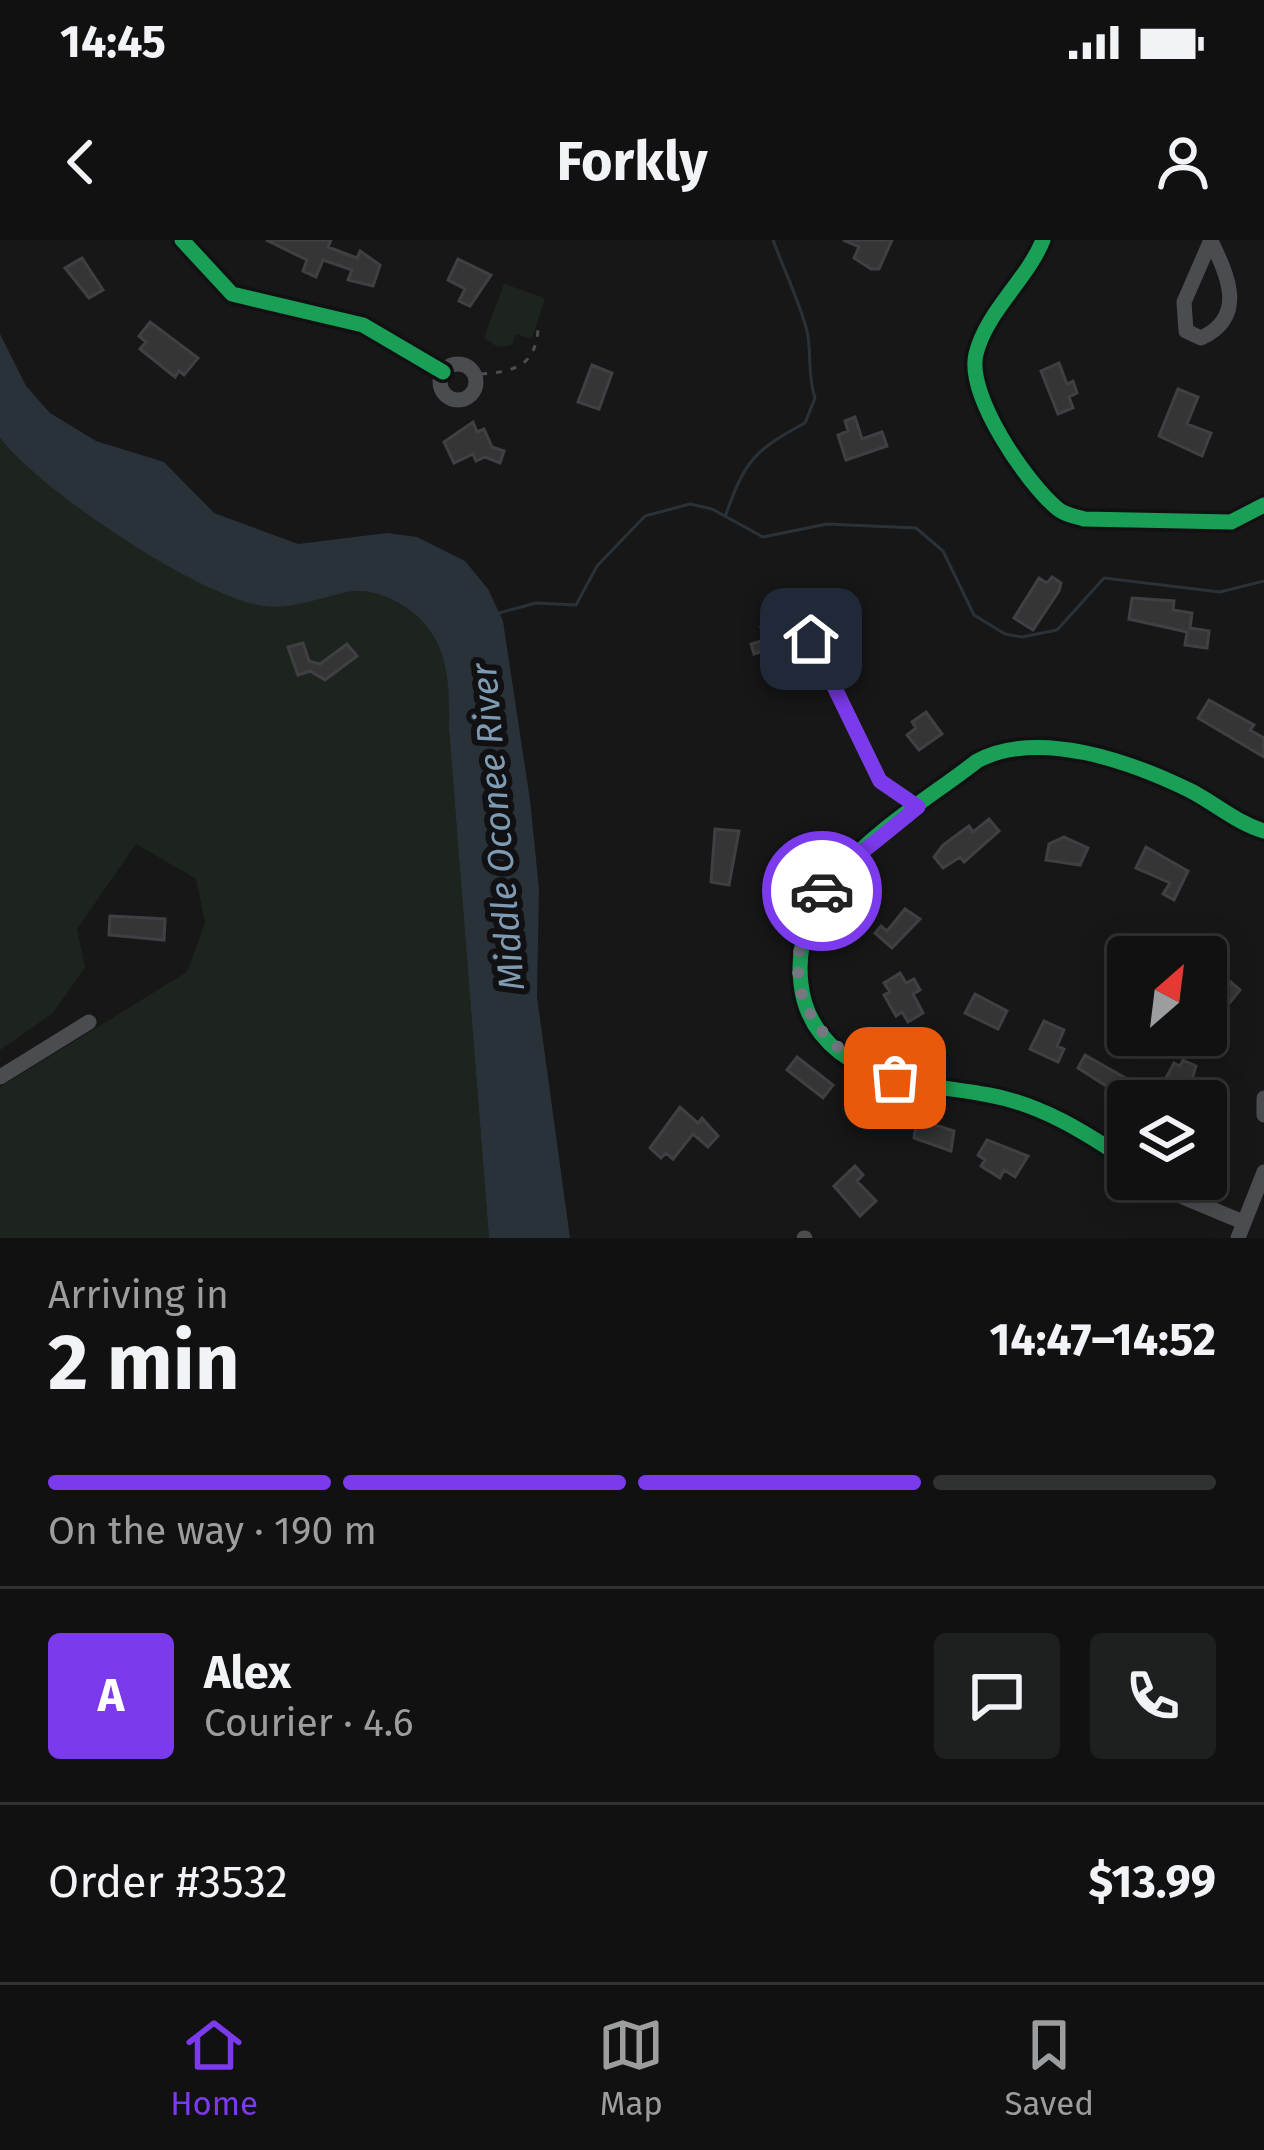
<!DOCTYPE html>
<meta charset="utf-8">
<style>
:root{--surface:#111;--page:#1e1f1f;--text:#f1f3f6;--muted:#9c9d9f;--line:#303131;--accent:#7c3aed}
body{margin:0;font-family:"Fira Sans",sans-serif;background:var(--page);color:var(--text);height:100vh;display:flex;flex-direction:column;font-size:45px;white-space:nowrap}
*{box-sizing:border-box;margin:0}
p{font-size:39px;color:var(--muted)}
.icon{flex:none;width:66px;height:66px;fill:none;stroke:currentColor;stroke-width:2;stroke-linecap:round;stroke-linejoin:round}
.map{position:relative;height:998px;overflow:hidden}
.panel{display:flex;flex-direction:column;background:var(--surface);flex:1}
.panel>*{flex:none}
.needle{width:78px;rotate:28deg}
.fabs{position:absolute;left:1107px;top:696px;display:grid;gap:24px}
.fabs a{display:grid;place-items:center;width:120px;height:120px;border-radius:12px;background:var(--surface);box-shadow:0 6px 30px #0003,0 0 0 3px var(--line);font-size:60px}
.pin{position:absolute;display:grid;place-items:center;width:102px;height:102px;color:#fff;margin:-51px;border-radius:24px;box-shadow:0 6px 18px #0006}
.courier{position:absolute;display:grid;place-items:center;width:120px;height:120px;margin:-60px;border:9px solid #7c3aed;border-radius:50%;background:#fff;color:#222;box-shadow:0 3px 15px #0007}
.headline em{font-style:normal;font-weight:700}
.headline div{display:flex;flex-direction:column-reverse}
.headline{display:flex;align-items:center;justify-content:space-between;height:204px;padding:0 48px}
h1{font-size:78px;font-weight:700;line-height:90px}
.bar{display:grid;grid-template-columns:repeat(4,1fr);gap:18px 12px;align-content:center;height:144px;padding:0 48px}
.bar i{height:15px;border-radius:9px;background:var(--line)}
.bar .selected{background:var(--accent)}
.bar p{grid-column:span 4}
.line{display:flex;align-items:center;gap:30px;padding:0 48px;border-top:3px solid var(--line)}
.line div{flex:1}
.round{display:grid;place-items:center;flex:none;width:126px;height:126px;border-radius:12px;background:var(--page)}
.status{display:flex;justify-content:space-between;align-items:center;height:84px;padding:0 60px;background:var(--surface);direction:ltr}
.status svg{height:33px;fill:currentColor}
header{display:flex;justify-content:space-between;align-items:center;height:156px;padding:0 48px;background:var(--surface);font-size:54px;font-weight:700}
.dock{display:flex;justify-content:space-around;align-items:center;height:168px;border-top:3px solid var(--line);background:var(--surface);font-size:33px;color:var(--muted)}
.dock a{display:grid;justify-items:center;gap:6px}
.dock .selected{color:var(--accent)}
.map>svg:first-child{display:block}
.green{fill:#1d241e}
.water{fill:#2a3239}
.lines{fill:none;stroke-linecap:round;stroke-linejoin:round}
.stream{stroke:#2a3239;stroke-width:3}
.building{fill:#353536;stroke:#3f4043;stroke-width:3}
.path{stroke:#4d4e52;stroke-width:3;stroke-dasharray:6 9;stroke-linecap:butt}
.minor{stroke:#4b4c50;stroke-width:15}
.cycleway-casing{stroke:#111113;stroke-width:22}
.cycleway{stroke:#1a9f57;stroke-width:15}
.done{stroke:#757880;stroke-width:12;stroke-dasharray:0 21.6}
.route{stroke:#7c3aed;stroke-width:15}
.labels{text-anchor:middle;stroke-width:12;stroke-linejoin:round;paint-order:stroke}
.water-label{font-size:36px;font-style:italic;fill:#7f9bb3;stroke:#111113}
</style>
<div class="status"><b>14:45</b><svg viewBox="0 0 49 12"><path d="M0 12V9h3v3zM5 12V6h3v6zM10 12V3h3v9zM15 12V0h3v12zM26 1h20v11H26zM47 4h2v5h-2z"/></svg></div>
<header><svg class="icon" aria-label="back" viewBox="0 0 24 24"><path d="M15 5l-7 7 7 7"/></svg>Forkly<svg class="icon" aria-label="person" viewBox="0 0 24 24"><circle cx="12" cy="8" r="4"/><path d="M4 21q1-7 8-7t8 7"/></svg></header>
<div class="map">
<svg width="1264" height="998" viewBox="0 0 1264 998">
<rect width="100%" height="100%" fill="#171717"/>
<!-- green -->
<path class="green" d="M504,44L545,58L532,99L516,94L512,105L498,107L484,98Z
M0,198C41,246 183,344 244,361C281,372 308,361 343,353C362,348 380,353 397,362C447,390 451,437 449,489L489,998H0V847L187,732L205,683L196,639L136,604L77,689L85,727L53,773L0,810Z"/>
<!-- water -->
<path class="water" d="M0,94L26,146L50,173L96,201L164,222L214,273L298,304L387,293L417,297L465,321L488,349L503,381L530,560L539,649L537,757L570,998H489L449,489C450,437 448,390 397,362C380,353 362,348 343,353C312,360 285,372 253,364C187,348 42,251 0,198Z"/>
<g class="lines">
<!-- stream -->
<path class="stream" d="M726,274C745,221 754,210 805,183L815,158C807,135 812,114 807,91C799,60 784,30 773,0
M499,373L536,363L576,365L597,326L645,276L690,264L712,269L763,297L827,284L916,288L943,311L974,375L1005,394L1022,397L1057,390L1104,338L1220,352L1264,341"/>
</g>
<!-- building -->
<path class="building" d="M266,0H331L328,7L357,18L360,11L380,25L373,46L348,40L352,30L323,20L316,37L303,31L307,20Z
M843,0H892L879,29H871L854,18L859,7Z
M82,18L103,50L89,58L65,28Z
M458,19L491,35L470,66L459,61L465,49L448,40Z
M150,82L198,118L184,135L179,131L175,137L140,109L146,102L139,96Z
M1059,123L1067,144L1073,141L1077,153L1069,157L1073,168L1058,174L1041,131Z
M592,125L612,133L599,169L578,162Z
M1178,149L1198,157L1187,184L1211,193L1202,216L1159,196Z
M855,177L862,199L882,192L887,206L846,220L838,195L848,191L845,181Z
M473,182L477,192L484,189L492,207L504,211L500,223L485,217L476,221L473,214L454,223L444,202Z
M1052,337L1061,343L1059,351L1033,390L1014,378L1039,338L1047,343Z
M1132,358L1174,361L1173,370L1192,373L1190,388L1209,391L1207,408L1185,405L1187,392L1129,379Z
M793,375L797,387L779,394L786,424L770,430L763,411L754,414L751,404L765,400L761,387Z
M303,403L309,421L320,424L347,404L357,416L325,440L310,431L298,435L288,407Z
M1209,460L1254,485L1250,490L1264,498V517L1198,478Z
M926,472L942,494L919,510L907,495L916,488L912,482Z
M989,579L999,591L964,622L960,617L943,628L934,617L943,605L969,586L973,592Z
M715,589L739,591L729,645L711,642Z
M1064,597L1088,608L1080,625L1046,620L1049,604Z
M1146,607L1188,631L1174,660L1163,654L1170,643L1136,628Z
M905,669L920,679L892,708L875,693L881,686L887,691Z
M110,676L165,679L164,700L109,695Z
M900,733L906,743L914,739L920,750L913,754L923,773L908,782L902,772L896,776L884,755L890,752L884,743Z
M1231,742L1240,750L1206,792V761L1221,744L1226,748Z
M975,754L1007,771L998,789L965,773Z
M1044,781L1064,790L1057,806L1064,809L1058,822L1030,809Z
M1085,815L1129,840L1120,855L1078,828Z
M797,817L833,845L823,858L787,830Z
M1183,820L1196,826L1191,843L1200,848L1195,860L1164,861L1173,841L1166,838L1174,823L1180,826Z
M680,867L698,883L702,878L718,896L708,907L693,894L673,919L666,913L661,918L650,908Z
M917,879L954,891L951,911L914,898Z
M987,900L1028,916L1015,937L1004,930L1000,938L981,926L985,920L978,915Z
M855,926L863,935L857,941L876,961L860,976L834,946Z"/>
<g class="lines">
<!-- path -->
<path class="path" d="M481,134C514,132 535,126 538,90"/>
<!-- minor -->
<path class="minor" d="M182,0L232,54L363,85L443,132
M1043,0C1027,40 986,72 976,114C966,155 1027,244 1058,269C1065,275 1074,276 1084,279L1231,282L1264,265
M1211,1C1228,36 1247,77 1201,98L1186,91L1184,62L1211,0
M440 142a18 18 0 1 1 36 0a18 18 0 1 1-36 0Z
M811,399L880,541L918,567
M0,837L89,782
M1264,858V875
M1128,921C1085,892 1040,864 989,855C947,847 904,846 864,827C829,811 805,782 801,744C788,637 904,578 977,521C1039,488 1132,522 1191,551C1216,564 1237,583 1264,591
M1156,939L1183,957L1243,982
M804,998H805
M1238,998L1264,932"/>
<!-- cycleway casing -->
<g class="cycleway-casing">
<path id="cycleway" d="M182,0L232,54L363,85L443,132
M1043,0C1027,40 986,72 976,114C966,155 1027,244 1058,269C1065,275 1074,276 1084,279L1231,282L1264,265
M1128,921C1085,892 1040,864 989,855C947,847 904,846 864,827C829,811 805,782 801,744C788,637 904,578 977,521C1039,488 1132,522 1191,551C1216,564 1237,583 1264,591"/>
</g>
<!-- cycleway -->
<use href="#cycleway" class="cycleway"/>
</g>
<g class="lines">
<!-- done -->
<path class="done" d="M822,651C770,737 806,806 895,838"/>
<!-- route -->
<path class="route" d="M811,399L880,541L918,567L845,626L822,651"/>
</g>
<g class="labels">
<!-- water labels -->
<g class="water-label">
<text transform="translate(497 587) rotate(-95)" y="13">Middle Oconee River</text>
</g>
</g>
</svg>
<div class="fabs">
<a><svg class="needle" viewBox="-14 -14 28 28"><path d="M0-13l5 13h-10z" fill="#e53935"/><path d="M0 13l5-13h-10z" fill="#9c9d9f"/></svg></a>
<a><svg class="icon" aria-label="layers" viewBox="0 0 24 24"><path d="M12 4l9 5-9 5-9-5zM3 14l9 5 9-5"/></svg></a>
</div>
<div class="pin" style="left:895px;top:838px;background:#ea580c"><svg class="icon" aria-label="bag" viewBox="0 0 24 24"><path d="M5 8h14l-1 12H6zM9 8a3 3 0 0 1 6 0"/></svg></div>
<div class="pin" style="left:811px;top:399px;background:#1f2937"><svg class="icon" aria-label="home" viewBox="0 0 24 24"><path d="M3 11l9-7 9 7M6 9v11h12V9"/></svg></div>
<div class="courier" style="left:822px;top:651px"><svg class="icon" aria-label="car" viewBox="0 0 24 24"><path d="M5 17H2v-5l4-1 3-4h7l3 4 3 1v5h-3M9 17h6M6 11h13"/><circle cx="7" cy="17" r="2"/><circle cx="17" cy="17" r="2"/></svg></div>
</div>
<section class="panel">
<div class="headline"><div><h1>2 min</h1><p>Arriving in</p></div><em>14:47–14:52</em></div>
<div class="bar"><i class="selected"></i><i class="selected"></i><i class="selected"></i><i></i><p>On the way · 190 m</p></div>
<div class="line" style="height:216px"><b class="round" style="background:var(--accent);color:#fff">A</b><div><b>Alex</b><p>Courier · 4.6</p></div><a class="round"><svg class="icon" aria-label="chat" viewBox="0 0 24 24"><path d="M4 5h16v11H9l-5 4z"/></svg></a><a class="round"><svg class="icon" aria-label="phone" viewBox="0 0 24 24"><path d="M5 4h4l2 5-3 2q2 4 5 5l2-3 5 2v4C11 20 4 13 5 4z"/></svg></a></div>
<div class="line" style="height:156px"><div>Order #3532</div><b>$13.99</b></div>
</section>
<nav class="dock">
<a class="selected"><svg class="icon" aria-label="home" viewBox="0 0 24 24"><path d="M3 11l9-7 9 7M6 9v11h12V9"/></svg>Home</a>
<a><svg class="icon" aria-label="map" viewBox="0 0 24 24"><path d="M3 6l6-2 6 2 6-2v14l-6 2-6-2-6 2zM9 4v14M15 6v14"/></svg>Map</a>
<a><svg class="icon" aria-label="saved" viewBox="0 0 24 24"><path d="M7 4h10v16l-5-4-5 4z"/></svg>Saved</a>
</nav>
